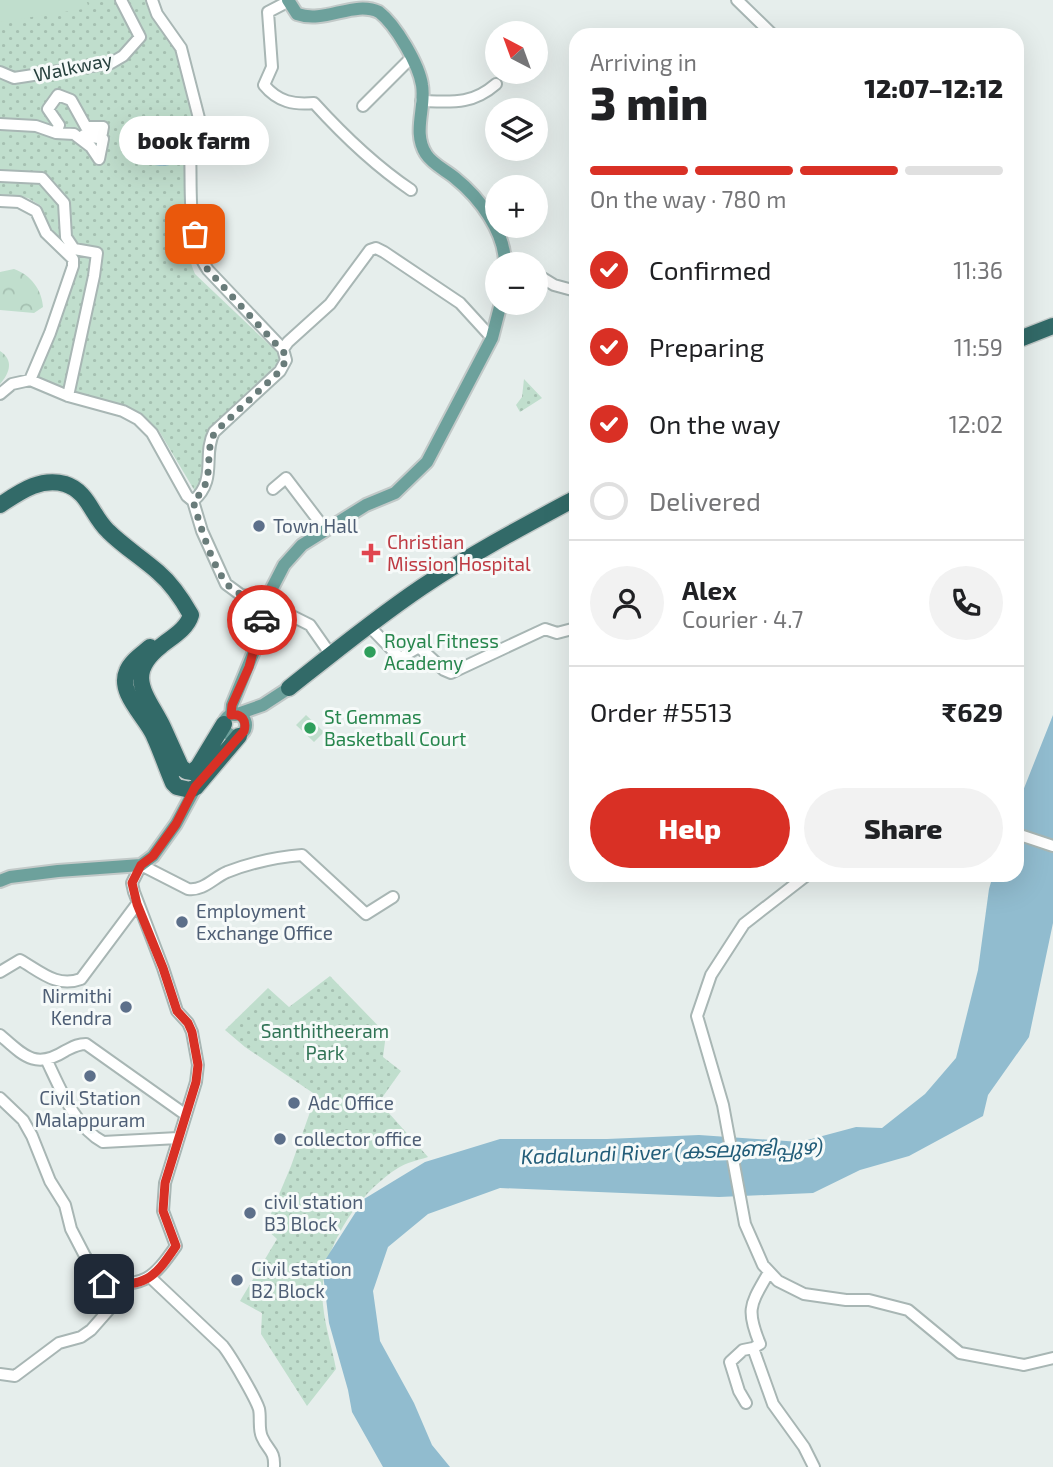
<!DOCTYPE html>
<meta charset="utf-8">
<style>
:root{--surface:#fff;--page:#f2f2f2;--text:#202124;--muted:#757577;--line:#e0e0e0;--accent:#d93025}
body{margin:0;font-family:"Exo 2","Noto Sans Malayalam",sans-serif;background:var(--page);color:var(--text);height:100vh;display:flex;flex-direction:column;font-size:26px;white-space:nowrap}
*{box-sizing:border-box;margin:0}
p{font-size:23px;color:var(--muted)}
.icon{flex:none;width:38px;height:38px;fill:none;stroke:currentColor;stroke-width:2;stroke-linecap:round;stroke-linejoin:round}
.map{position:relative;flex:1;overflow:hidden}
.side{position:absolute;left:569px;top:28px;width:455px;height:854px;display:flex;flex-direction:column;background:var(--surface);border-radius:21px;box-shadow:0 7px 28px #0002}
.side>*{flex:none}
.needle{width:46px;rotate:319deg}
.buttons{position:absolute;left:485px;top:21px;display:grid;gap:14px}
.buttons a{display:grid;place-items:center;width:63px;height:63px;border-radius:50%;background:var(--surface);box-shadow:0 7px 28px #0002;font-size:35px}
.pin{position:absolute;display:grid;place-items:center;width:60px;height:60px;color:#fff;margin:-30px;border-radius:14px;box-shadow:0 4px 10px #0006}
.courier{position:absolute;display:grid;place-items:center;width:70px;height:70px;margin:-35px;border:5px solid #d93025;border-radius:50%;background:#fff;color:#222;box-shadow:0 2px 9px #0007}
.bubble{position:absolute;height:49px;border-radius:24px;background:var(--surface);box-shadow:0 7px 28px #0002;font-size:23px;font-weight:800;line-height:49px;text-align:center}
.head em{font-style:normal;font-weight:800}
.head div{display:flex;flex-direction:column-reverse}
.head{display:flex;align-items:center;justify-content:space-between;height:119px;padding:0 21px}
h1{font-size:46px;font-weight:800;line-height:52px}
.bar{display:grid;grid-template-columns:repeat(4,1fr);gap:10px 7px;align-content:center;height:84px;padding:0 21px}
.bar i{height:9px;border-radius:5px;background:var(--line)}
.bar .selected{background:var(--accent)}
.bar p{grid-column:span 4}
.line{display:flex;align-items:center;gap:18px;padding:0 21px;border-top:2px solid var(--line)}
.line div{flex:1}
.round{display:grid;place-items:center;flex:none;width:74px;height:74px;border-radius:37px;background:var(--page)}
ol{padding:0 21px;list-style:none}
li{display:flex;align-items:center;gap:21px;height:77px}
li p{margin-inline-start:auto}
li .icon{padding:7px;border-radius:50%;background:var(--accent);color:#fff;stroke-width:4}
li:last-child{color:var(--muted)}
li i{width:38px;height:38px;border:4px solid var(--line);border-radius:50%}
.primary-button{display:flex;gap:14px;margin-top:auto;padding:14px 21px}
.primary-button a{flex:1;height:80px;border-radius:42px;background:var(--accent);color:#fff;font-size:28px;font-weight:800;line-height:80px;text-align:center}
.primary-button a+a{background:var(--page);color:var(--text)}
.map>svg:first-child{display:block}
.forest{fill:url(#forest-crowns)}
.park{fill:url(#park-dots)}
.pitch{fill:#c0decd}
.water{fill:#91bccf}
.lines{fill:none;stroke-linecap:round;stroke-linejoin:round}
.minor-casing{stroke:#a8b6b4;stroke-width:14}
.major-casing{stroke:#c2c9c8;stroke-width:16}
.highway-casing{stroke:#c2c9c8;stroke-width:19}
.minor{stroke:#fff;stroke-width:10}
.major{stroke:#6da19c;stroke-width:12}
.highway{stroke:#326a68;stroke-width:16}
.done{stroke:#697c7a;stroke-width:7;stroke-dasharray:0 12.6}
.route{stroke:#d93025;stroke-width:9}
.service-dot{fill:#5c6f8a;stroke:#f6faf9;stroke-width:2.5}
.health-dot{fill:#e0444e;stroke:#f6faf9;stroke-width:2.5}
.leisure-dot{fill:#2e9e5b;stroke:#f6faf9;stroke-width:2.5}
.labels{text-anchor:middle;stroke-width:6;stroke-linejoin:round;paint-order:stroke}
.street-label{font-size:19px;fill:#253f3c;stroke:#f6faf9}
.service-label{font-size:19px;fill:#4e5e75;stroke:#f6faf9;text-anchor:start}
.health-label{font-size:19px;fill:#be3a42;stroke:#f6faf9;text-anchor:start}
.leisure-label{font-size:19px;fill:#27864d;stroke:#f6faf9;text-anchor:start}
.park-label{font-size:19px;fill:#317456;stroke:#f6faf9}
.water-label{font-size:21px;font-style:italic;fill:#225d79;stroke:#f6faf9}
</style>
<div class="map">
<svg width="1053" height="1467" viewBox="0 0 1053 1467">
<defs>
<pattern id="forest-crowns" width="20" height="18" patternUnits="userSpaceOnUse" patternTransform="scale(1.75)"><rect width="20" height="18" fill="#c0decd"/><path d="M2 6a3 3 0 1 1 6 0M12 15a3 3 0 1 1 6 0" fill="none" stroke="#a5c0b1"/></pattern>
<pattern id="park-dots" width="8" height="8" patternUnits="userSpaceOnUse" patternTransform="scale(1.75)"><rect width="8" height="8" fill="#c0decd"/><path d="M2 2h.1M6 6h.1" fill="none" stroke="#a5c0b1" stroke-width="1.8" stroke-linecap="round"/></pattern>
</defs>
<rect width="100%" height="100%" fill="#e6eeec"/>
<!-- forest -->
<path class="forest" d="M14,269C31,275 42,290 43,307L34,313L0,310V272Z
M0,351C14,360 10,373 0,384Z"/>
<!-- park -->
<path class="park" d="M0,0H145L150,14L176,43L193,111L196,132L187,136C186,178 178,235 195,274L279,354V362L210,431L205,470L196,493L159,431L128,407L68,394L32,379L78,259L50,233L41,206L28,198L0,194Z
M524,379L542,398L520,412L516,405L522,397Z
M330,976L386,1034L383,1057L401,1071L379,1102L428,1157C418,1160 406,1163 398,1168C356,1194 317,1255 323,1305C325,1326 332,1348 336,1369L307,1406L261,1334L262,1313L240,1301L277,1239L265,1228L291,1166L316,1095L245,1047L225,1030L268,988L289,1007Z"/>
<!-- pitch -->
<path class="pitch" d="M0,0H86L89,8L0,22Z
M306,715L324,732L314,742L296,725Z"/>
<!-- water -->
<path class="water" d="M168,157L180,159C172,167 161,167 150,164V160Z
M1053,715V923L1029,1037L988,1095L983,1116L909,1156L860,1170L813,1193L719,1197L500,1188L428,1214L388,1247L373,1291L380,1341L414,1403L432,1445L450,1467H383L352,1412L348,1390L329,1323L322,1265L364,1199L425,1162L500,1139H607L699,1135L800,1142L856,1127L882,1128L925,1094L956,1058L978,970L989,889L993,875H1017V806Z"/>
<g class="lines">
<!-- minor casing -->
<g class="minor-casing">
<path id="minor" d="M152,0L157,14L181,48L202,130L201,143L190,152C192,189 186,239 208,270L283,349
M737,0L773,35
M289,1L268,12L272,67L264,85C278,102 294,105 314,103C344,136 374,165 411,190
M0,72L14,78L111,63L123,56L140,37L121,0
M421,101C452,102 472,105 496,84
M363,106L411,58
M0,124L36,126L56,133L74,134L91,147L99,159L103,139L84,135L102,133L103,127H86L71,100L58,95L48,109L59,125L56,133
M0,176L42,178L64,203L66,237L74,249L97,253L94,276L68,396
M0,201L19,202L36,211L46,233L73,259V266L50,333L30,380
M505,256L519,264
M536,274L554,285L576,291
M30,380L68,396L123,411L138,419L152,433L187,496L193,501L202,531L226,584L241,595L267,598
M0,394L12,384L30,380
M273,489L286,478L318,520L324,532
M193,501C218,480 202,455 214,432L280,371L286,360L283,349L288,342L330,304L370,250L376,248L384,252L460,303L492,338
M266,603L310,625L331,655
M368,625L400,658L419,647L444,670L451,673L545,629L557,633L576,628
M1017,834L1053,846
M807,875L744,924L711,975L697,1016L723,1105L745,1224L763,1265L778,1281L804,1294L846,1300H869L908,1310L960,1353L1024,1365L1053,1358
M0,972L20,960C41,972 57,988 81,979L137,904
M0,1035C23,1055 35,1070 65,1051C73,1047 77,1044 86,1044L186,1115
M47,1061C60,1088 75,1127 103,1142L178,1138
M0,1098L23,1120L32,1136L50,1181L65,1205L71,1229L85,1256L104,1284C145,1286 153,1279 176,1246L163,1211L165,1183L196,1082L198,1065L192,1032L188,1023L177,1011L163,968L134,892L132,883L141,865L188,889C204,891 213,878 227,872C250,863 277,857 302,855L366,914L393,897
M769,1272C751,1304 745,1308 760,1344L753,1348L773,1404L804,1447L814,1467
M151,1278L223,1346C231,1356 255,1397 259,1409C261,1418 258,1428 262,1437C268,1451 275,1450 274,1467
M0,1374L15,1376L59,1343L81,1337L91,1330L113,1305L112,1298L104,1284
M746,1403L739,1391L730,1362L743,1350L753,1348"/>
</g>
<!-- major casing -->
<g class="major-casing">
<path id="major" d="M288,0L297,14C325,24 354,0 379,12C396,25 419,65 422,85C426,108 412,132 426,154C432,164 447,171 455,178C480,198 505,232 505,264
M224 725a11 11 0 1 1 22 0a11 11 0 1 1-22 0Z
M231,715L232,705L257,644L267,598L284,565L302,545L366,505L395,493L427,462L492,338L501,303
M235,715L263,705L289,688
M0,881L10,877L58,871L141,865L153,856L176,824L196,787"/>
</g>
<!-- highway casing -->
<g class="highway-casing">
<path id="highway" d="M1017,340L1053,326
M0,505C20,492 40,477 65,484C88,491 92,516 108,531C123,546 142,558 158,572C172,584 182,599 191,615C187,629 172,637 161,646C124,675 147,695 163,727C169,740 175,754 181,767L186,771L192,772L198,767L224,724
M150,647C142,654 131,661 127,671C117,693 146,717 154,736C161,751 166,767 173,783L177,787L190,790L196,787L239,736
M289,688C333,653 376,618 422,587C471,554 524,526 576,498"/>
</g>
<!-- minor -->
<use href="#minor" class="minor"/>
<!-- major -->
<use href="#major" class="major"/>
<!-- highway -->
<use href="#highway" class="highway"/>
</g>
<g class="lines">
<!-- done -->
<path class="done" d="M195,234L200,259L208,270L286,355V360L280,371L215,432C202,455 218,480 193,501C200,524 215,579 235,591C244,597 256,597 267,598L262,620"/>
<!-- route -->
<path class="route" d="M104,1284C146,1286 153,1280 176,1246L163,1211L165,1183L196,1082L198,1065L192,1032L188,1023L177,1011L163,968L137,904L132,883L141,865L153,856L176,824L195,787L244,731C247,721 242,713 231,715L232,705L249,667L262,620"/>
</g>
<!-- markers -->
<g class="service-dot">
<circle cx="259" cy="526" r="7"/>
<circle cx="182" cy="922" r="7"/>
<circle cx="126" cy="1007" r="7"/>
<circle cx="90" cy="1076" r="7"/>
<circle cx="294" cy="1103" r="7"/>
<circle cx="280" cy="1139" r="7"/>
<circle cx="250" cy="1213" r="7"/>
<circle cx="237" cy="1280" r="7"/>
</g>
<path class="health-dot" d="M367.5 542.5h7v7h7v7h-7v7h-7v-7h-7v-7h7z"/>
<g class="leisure-dot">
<circle cx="370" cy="652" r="7"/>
<circle cx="310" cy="728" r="7"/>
</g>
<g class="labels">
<!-- street labels -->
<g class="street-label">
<text transform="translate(73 67) rotate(-12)" y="7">Walkway</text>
</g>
<!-- service labels -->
<g class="service-label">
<text x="273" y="533">Town Hall</text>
<text x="196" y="918">Employment<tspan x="196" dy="22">Exchange Office</tspan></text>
<text x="112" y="1003" text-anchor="end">Nirmithi<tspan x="112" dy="22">Kendra</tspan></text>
<text x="90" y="1105" text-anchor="middle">Civil Station<tspan x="90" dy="22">Malappuram</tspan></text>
<text x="308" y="1110">Adc Office</text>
<text x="294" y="1146">collector office</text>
<text x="264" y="1209">civil station<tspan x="264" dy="22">B3 Block</tspan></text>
<text x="251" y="1276">Civil station<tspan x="251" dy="22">B2 Block</tspan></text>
</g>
<!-- health labels -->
<g class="health-label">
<text x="387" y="549">Christian<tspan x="387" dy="22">Mission Hospital</tspan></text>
</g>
<!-- leisure labels -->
<g class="leisure-label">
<text x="384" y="648">Royal Fitness<tspan x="384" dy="22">Academy</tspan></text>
<text x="324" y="724">St Gemmas<tspan x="324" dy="22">Basketball Court</tspan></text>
</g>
<!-- park labels -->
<g class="park-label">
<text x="325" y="1038">Santhitheeram<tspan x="325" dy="22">Park</tspan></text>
</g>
<!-- water labels -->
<g class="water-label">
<text transform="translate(672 1152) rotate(-2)" y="7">Kadalundi River (കടലുണ്ടിപ്പുഴ)</text>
</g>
</g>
</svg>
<div class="buttons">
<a><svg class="needle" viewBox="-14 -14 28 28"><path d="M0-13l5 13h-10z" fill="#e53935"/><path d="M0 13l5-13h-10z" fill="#757577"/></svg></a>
<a><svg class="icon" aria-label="layers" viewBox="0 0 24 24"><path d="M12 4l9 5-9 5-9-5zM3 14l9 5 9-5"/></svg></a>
<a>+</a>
<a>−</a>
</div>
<div class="pin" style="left:195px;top:234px;background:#ea580c"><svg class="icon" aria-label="bag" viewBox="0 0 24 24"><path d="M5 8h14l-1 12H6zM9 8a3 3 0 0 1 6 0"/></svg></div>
<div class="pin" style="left:104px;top:1284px;background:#1f2937"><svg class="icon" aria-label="home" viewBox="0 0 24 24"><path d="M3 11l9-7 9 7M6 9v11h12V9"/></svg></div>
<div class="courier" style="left:262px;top:620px"><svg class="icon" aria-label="car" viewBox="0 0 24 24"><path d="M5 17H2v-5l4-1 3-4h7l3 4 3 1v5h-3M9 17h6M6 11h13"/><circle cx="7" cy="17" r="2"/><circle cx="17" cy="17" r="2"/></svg></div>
<div class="bubble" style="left:119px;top:116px;width:150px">book farm</div>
<section class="side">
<div class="head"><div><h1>3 min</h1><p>Arriving in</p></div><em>12:07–12:12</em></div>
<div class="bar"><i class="selected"></i><i class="selected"></i><i class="selected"></i><i></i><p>On the way · 780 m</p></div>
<ol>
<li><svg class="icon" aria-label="check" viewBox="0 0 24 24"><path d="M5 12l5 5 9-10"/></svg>Confirmed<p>11:36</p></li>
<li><svg class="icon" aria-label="check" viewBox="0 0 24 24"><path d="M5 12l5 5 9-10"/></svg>Preparing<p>11:59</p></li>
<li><svg class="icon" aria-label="check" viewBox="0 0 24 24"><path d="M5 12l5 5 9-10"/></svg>On the way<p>12:02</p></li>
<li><i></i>Delivered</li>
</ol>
<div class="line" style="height:126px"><a class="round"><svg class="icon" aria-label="person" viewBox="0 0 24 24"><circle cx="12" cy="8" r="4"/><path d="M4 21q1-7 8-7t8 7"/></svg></a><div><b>Alex</b><p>Courier · 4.7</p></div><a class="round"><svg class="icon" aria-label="phone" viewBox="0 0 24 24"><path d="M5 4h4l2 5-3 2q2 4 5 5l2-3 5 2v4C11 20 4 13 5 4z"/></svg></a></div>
<div class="line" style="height:91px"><div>Order #5513</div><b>₹629</b></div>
<div class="primary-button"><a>Help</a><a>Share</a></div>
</section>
</div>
